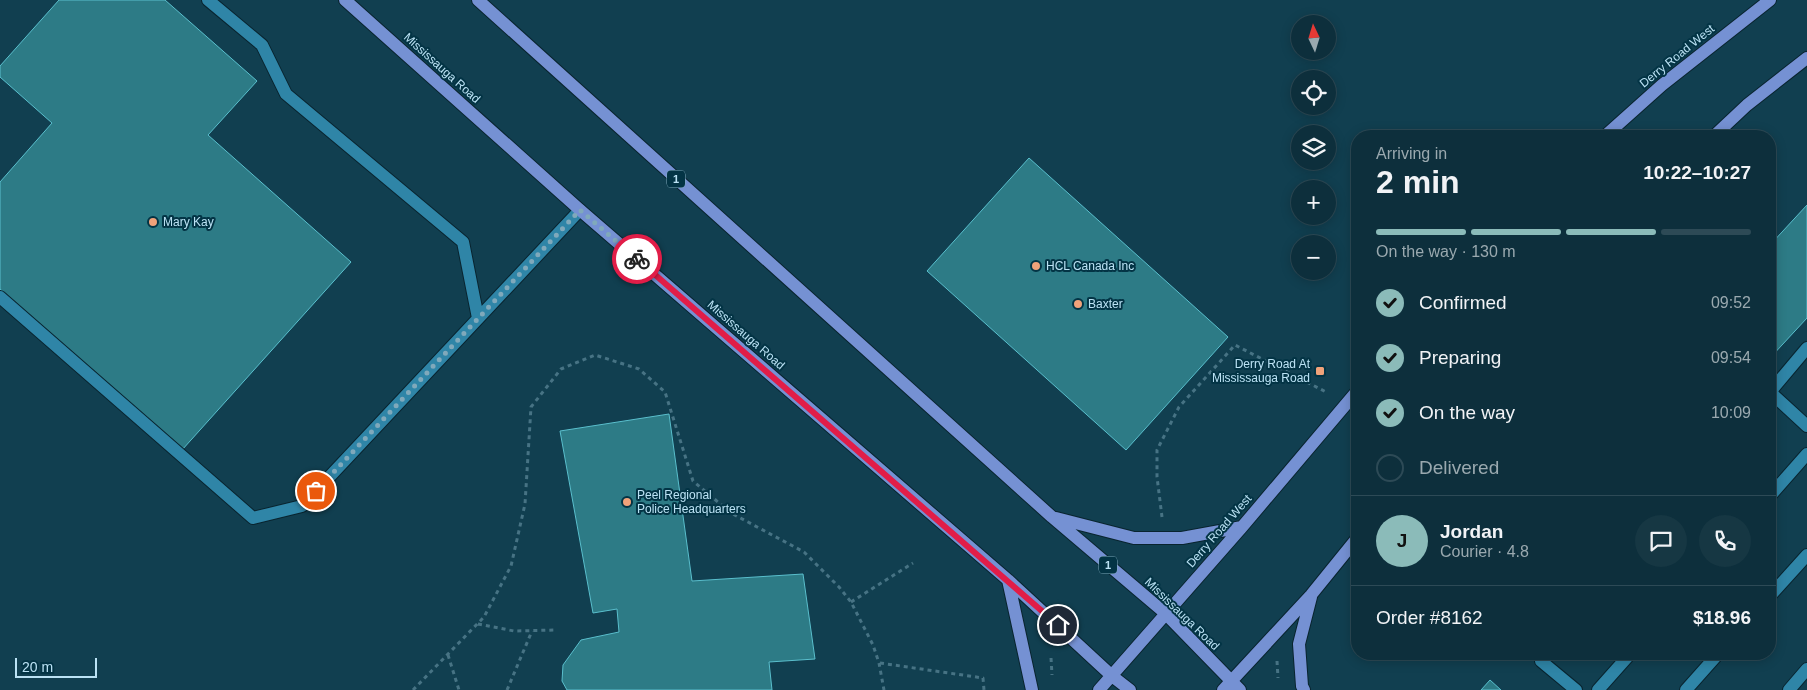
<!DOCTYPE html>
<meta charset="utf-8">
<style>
:root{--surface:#0d2f3c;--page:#163743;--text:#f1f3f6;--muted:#9aa9af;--line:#2d4a56;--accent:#8bbbb9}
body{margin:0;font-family:Helvetica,sans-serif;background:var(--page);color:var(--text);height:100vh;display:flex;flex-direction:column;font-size:19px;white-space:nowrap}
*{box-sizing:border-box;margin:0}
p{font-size:16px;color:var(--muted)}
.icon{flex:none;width:28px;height:28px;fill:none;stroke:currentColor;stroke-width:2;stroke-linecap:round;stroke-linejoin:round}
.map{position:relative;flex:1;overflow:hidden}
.drawer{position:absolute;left:1351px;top:130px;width:425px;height:530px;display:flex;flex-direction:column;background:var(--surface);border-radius:20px;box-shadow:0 2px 12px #0003,0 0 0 1px var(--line)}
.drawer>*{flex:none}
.needle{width:32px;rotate:356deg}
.buttons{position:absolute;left:1291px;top:15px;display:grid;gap:10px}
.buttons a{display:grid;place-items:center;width:45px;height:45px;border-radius:50%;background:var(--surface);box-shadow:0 2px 12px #0003,0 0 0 1px var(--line);font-size:25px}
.scale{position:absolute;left:15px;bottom:12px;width:82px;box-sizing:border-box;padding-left:5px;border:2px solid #bbe2f4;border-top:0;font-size:14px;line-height:18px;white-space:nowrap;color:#bbe2f4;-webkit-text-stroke:4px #033445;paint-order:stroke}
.pin{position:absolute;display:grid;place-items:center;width:42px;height:42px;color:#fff;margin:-21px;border:2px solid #fff;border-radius:50%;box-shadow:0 1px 5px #0007}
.courier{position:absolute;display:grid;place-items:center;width:50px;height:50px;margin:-25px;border:4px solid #e11d48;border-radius:50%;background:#fff;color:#222;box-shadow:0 1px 6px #0007}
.headline em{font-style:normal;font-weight:600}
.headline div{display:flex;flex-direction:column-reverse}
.headline{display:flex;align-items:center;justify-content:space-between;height:85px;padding:0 25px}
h1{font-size:32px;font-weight:600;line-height:38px}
.bar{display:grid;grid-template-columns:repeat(4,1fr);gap:8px 5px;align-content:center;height:60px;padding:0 25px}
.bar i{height:6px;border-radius:4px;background:var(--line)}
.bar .current{background:var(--accent)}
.bar p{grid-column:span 4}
.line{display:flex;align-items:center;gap:12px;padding:0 25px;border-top:1px solid var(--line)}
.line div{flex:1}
.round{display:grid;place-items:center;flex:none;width:52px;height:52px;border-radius:26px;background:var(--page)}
ol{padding:0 25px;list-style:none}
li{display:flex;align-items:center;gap:15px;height:55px}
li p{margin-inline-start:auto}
li .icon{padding:5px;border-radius:50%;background:var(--accent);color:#111;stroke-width:4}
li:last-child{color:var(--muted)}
li i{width:28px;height:28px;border:2px solid var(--line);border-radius:50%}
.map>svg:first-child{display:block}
.building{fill:#2d7b86;stroke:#5abfcd}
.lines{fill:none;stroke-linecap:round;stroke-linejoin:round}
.minor-casing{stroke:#09242f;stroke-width:14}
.major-casing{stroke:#09242f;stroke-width:14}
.path{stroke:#477384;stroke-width:3;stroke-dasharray:4 4;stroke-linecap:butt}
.minor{stroke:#2f85a7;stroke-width:12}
.major{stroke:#7591d3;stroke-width:12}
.done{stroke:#80a9bb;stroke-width:5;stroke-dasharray:0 9}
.route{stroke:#e11d48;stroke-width:6}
.poi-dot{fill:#f0a27a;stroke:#033445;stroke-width:2}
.labels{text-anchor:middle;stroke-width:4;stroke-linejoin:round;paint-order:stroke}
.shield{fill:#033445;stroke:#84aec0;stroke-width:1}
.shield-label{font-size:11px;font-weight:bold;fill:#bbe2f4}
.street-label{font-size:12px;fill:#bbe2f4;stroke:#033445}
.poi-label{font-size:12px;fill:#bbe2f4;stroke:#033445;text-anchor:start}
</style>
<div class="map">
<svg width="1807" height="690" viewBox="0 0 1807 690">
<rect width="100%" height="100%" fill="#113f50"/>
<!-- building -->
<path class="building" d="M59,0H165L257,81L208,135L351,262L182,450L0,289V182L52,123L0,77V66Z
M1029,158L1228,337L1126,450L927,271Z
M1807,205V318L1770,358V245Z
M669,414L692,581L803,574L815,659L769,662L772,690H567L562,681L563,665L581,640L619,632L617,609L593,613L560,431Z
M1490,680L1501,690H1481Z"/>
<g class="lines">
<!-- minor casing -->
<g class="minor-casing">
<path id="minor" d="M208,0L262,45L286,94L463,242L478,318
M0,297L253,518L302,506L580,210
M1807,348L1770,392L1807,426
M1770,496L1807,454
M1770,596L1807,555
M1547,654L1541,661L1576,690
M1598,690L1630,654
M1686,690L1718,654
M1789,690L1807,669"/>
</g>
<!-- major casing -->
<g class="major-casing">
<path id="major" d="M345,0L580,210L1008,580L1112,676L1130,690
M478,0L1052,517L1165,613L1240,690
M1605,136L1662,85L1770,0
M1714,136L1747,105L1807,58
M1056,518L1134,538H1182L1242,527
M1008,580L1032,690
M1099,690L1242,527L1358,390
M1223,690L1311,595L1358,537
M1304,690L1302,686L1299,644L1311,597"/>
</g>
<!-- path -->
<path class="path" d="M1162,517L1157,477V450L1179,407L1235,345L1328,393
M851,602L913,563
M478,624L514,631L556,630
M1498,654L1499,655
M448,655L459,690
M1051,658L1052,675
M1277,661L1278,678
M880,663L983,678L984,690
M413,690L484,617L511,566L525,504L531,407L561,369L595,355L639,369L665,392L693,481L731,513L804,552L839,587L851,602L873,645L879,663L884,690
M507,690L532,631"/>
<!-- minor -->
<use href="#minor" class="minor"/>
<!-- major -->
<use href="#major" class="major"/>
</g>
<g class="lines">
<!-- done -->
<path class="done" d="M316,491L580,210L637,259"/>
<!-- route -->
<path class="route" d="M637,259L1058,625"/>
</g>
<!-- markers -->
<g class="poi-dot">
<circle cx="153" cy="222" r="5"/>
<circle cx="1036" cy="266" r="5"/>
<circle cx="1078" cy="304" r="5"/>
<rect x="1315" y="366" width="10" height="10" rx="2.5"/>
<circle cx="627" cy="502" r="5"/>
</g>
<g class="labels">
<!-- shield labels -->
<g class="shield">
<rect x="667" y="170.5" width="18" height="17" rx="4"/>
<rect x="1099" y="556.5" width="18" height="17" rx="4"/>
</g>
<g class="shield-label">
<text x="676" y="183">1</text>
<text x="1108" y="569">1</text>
</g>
<!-- street labels -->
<g class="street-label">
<text transform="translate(1677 56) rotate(-39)" y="4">Derry Road West</text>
<text transform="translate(442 68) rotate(42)" y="4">Mississauga Road</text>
<text transform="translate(746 335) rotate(41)" y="4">Mississauga Road</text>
<text transform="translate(1219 531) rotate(-49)" y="4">Derry Road West</text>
<text transform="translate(1182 614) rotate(44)" y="4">Mississauga Road</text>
</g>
<!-- poi labels -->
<g class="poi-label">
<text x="163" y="226">Mary Kay</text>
<text x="1046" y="270">HCL Canada Inc</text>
<text x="1088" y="308">Baxter</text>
<text x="1310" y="368" text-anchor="end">Derry Road At<tspan x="1310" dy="14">Mississauga Road</tspan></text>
<text x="637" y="499">Peel Regional<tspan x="637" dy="14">Police Headquarters</tspan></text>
</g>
</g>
</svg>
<div class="buttons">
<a><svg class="needle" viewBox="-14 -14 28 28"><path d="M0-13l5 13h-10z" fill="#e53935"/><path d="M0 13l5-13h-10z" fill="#9aa9af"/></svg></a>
<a><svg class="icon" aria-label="locate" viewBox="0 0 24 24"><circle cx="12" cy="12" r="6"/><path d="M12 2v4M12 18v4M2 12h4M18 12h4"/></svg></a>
<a><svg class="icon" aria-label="layers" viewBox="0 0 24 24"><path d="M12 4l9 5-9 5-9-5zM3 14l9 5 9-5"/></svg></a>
<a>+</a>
<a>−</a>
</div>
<div class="scale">20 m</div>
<div class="pin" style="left:316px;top:491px;background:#ea580c"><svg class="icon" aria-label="bag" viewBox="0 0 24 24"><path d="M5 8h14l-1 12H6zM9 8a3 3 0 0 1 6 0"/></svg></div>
<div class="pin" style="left:1058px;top:625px;background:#1f2937"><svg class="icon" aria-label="home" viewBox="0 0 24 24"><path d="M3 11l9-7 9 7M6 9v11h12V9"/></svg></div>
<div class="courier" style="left:637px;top:259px"><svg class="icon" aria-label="bike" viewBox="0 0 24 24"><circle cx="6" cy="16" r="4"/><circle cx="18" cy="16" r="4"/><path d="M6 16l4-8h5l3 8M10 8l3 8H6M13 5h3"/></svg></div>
<section class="drawer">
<div class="headline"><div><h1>2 min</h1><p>Arriving in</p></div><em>10:22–10:27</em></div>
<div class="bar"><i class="current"></i><i class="current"></i><i class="current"></i><i></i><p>On the way · 130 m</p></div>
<ol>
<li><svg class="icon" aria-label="check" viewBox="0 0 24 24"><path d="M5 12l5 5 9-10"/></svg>Confirmed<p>09:52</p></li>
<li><svg class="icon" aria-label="check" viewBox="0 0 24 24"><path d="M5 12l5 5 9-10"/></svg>Preparing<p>09:54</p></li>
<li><svg class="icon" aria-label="check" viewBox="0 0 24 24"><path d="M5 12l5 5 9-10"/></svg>On the way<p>10:09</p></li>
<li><i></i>Delivered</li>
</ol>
<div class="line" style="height:90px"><b class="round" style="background:var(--accent);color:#111">J</b><div><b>Jordan</b><p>Courier · 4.8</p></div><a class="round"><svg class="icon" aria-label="chat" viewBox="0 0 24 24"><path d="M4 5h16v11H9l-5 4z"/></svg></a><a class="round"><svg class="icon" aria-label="phone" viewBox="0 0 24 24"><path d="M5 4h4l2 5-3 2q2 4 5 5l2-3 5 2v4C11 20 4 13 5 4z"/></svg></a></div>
<div class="line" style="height:65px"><div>Order #8162</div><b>$18.96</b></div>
</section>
</div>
